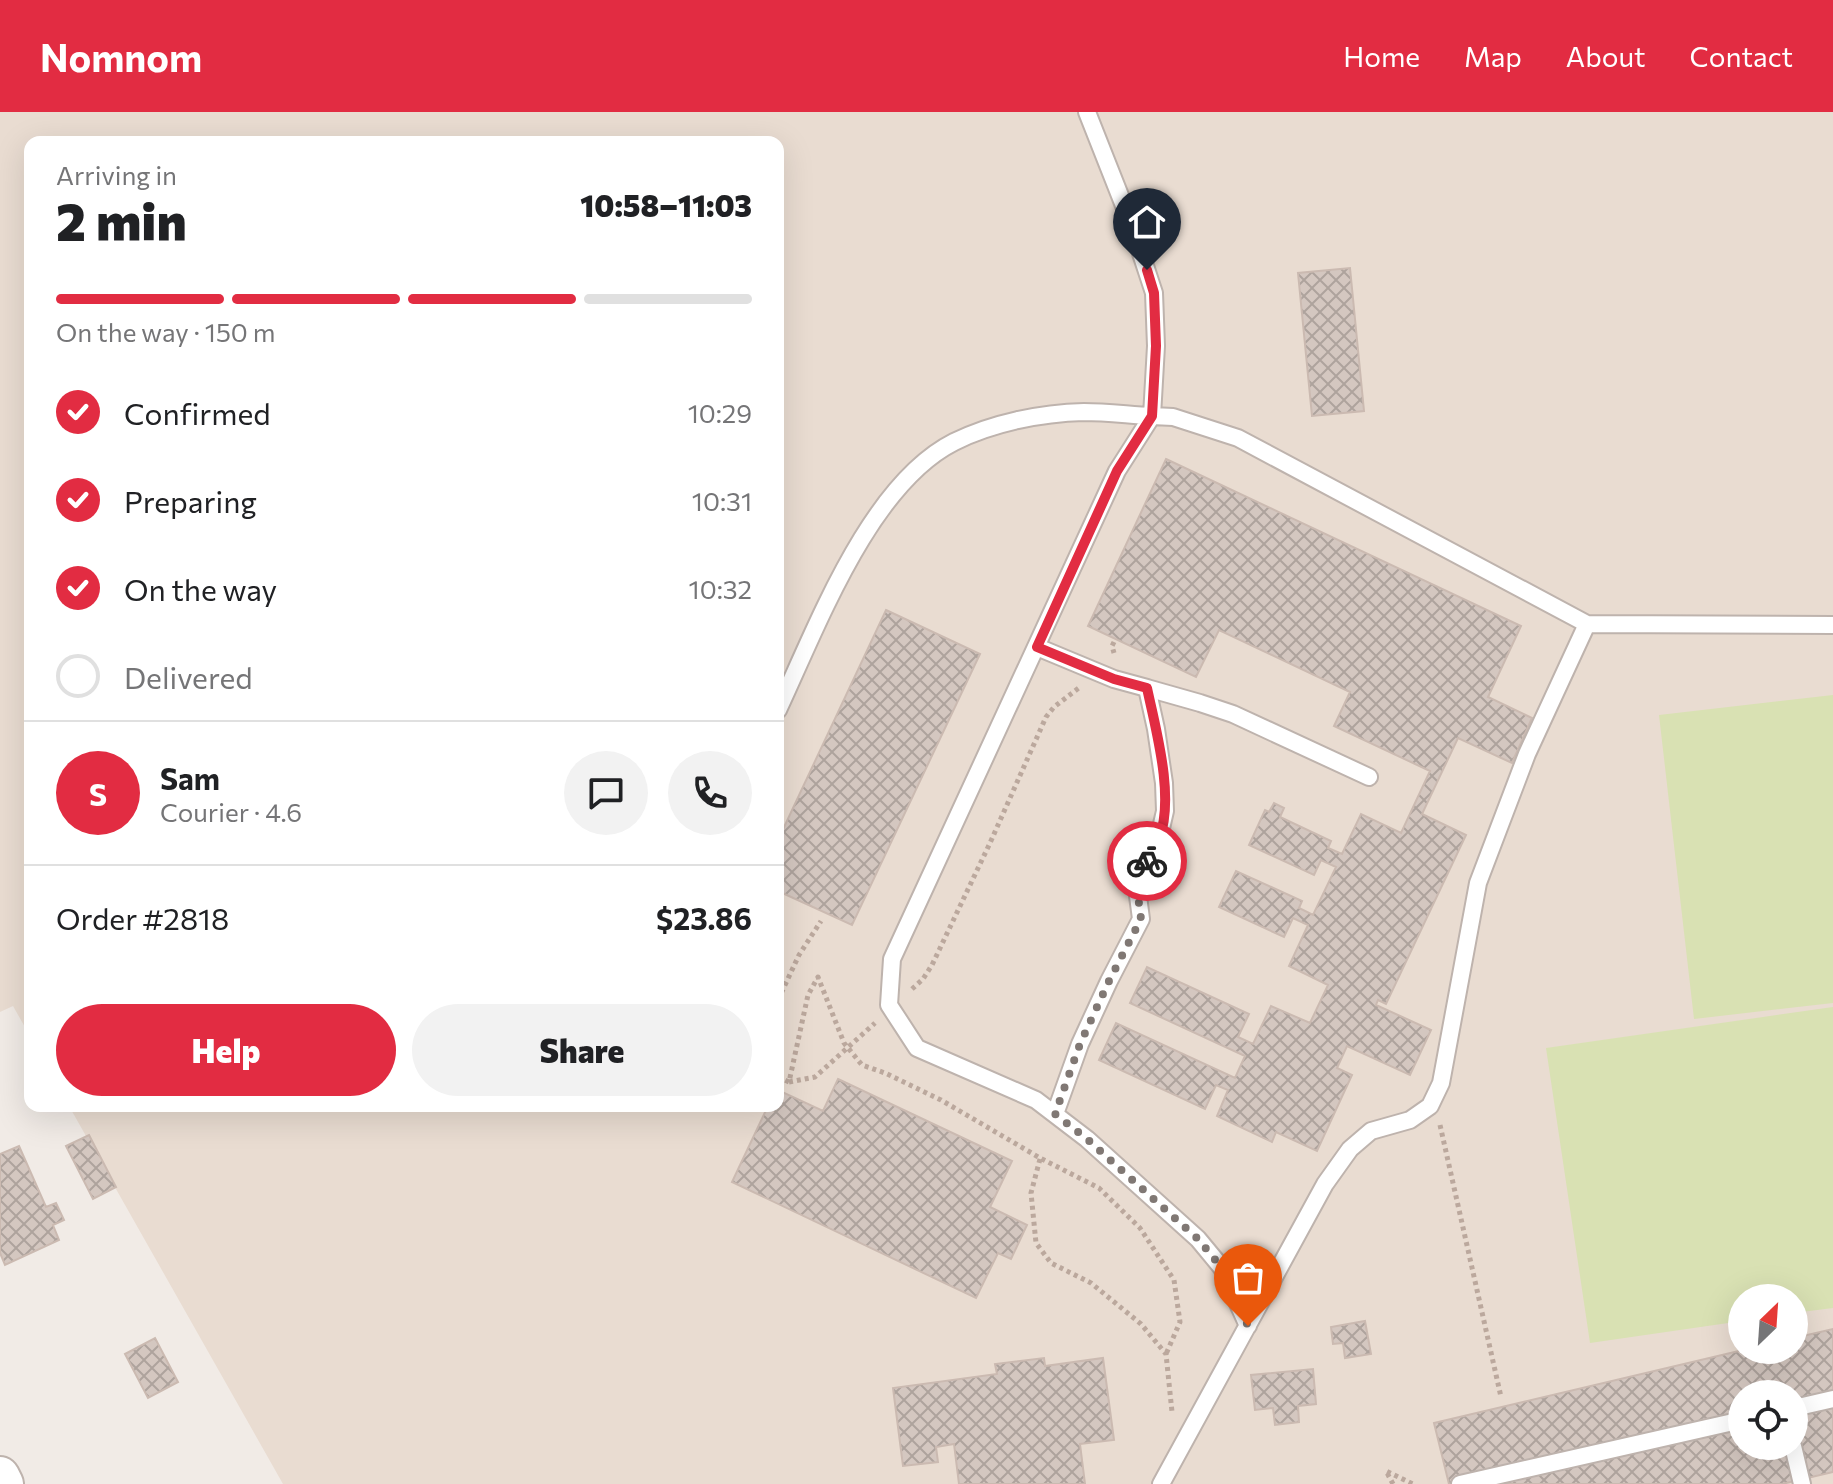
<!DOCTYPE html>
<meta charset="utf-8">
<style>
:root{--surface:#fff;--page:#f2f2f2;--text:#202124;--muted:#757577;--line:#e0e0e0;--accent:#e22c42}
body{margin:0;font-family:Commissioner,sans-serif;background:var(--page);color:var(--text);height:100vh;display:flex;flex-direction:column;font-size:30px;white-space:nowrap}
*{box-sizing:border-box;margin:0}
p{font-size:26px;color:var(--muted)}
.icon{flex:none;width:44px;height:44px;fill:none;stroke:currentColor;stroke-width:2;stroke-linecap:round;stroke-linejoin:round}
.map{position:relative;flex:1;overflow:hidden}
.details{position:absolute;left:24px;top:24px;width:760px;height:976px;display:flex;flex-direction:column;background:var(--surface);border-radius:16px;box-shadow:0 8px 32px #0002}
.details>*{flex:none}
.needle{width:52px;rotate:25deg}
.tools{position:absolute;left:1728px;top:1172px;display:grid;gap:16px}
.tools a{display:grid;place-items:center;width:80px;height:80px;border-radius:50%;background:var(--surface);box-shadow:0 8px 32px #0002;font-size:40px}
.pin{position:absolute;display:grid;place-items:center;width:68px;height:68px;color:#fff;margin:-82px -34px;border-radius:50% 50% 50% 0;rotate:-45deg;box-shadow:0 0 8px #0007}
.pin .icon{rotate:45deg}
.courier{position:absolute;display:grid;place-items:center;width:80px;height:80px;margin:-40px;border:6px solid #e22c42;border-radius:50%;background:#fff;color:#222;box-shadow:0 2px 10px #0007}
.headline em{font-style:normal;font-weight:800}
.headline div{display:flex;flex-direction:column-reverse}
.headline{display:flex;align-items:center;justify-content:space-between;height:136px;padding:0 32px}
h1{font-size:52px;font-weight:800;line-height:60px}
.bar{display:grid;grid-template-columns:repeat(4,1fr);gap:12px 8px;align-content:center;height:96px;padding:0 32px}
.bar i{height:10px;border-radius:6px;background:var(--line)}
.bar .on{background:var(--accent)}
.bar p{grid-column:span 4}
.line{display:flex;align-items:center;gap:20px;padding:0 32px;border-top:2px solid var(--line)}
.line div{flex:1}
.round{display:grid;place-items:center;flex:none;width:84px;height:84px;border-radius:42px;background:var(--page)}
ol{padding:0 32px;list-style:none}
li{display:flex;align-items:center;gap:24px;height:88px}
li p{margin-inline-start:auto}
li .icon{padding:8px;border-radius:50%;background:var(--accent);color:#fff;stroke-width:4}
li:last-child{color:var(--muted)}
li i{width:44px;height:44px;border:4px solid var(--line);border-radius:50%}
.cta{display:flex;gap:16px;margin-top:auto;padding:16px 32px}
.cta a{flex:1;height:92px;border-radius:48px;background:var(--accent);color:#fff;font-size:32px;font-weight:800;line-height:92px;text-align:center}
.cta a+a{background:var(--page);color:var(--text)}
header{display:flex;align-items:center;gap:48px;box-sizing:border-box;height:112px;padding:0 40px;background:var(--accent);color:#fff}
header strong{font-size:38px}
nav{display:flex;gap:44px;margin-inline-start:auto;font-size:28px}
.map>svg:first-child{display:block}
.education{fill:#e9dcd1;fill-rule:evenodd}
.garden{fill:#d9e1b3}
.building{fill:url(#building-cross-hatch);stroke:#cbbab1;stroke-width:2;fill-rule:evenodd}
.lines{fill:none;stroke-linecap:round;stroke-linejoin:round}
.service-casing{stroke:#beb3ad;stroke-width:20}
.tertiary-casing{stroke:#beb3ad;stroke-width:42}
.path{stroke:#bba89d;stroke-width:5;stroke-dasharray:4 4;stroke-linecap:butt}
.service{stroke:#fff;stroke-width:16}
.tertiary{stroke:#fff;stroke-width:38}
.done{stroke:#807874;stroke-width:8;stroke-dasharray:0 14.4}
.route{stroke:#e22c42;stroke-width:10}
</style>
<header>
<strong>Nomnom</strong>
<nav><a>Home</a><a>Map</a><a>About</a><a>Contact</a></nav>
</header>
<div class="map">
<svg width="1833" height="1372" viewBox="0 0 1833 1372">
<defs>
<pattern id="building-cross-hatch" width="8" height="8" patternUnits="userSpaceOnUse" patternTransform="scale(2)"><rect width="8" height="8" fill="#d4c7c0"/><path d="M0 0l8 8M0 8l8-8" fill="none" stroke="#aea39d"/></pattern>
</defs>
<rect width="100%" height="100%" fill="#f1ebe6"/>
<!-- education -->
<path class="education" d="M0,0H1833V1372H283L69,994H778V30H30V924L13,894L0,900ZM1742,1186H1794V1238H1742ZM1742,1282H1794V1334H1742Z"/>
<!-- garden -->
<path class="garden" d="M1833,583V891L1694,907L1659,603Z
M1833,895V1196L1794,1201V1186H1742V1209L1590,1231L1546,936Z"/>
<!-- building -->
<path class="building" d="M1350,156L1364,299L1312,304L1298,161Z
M1166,347L1521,514L1488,585L1532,606L1512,651L1458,626L1422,702L1466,723L1386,892L1378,888L1376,893L1431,918L1410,963L1347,934L1337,956L1352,963L1317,1039L1276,1020L1272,1030L1217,1004L1228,978L1216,973L1205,997L1099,948L1116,911L1235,966L1245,944L1130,891L1147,855L1249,902L1238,925L1253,932L1271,894L1310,911L1328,873L1289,854L1308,813L1293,806L1284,825L1219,795L1236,759L1302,789L1299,796L1313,803L1336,755L1321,748L1314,763L1249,733L1265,698L1269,700L1274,691L1284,696L1280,705L1331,729L1328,736L1342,742L1361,702L1401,721L1430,659L1334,614L1350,580L1219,518L1196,565L1088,514Z
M886,498L980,542L852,813L778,779V728Z
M838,967L1012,1049L990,1095L1027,1113L1011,1147L998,1141L976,1186L732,1070L768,994H778V978L823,999Z
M89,1023L116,1075L93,1087L66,1034Z
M19,1034L46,1095L56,1091L64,1108L53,1113L59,1128L5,1153L0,1141V1042Z
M1365,1209L1371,1242L1345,1246L1343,1231L1333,1232L1331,1215Z
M1833,1217V1360L1782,1372H1449L1434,1311L1743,1238H1794V1226ZM1742,1282H1794V1334H1742Z
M155,1226L178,1270L148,1286L125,1242Z
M1044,1246L1045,1254L1103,1246L1114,1328L1080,1332L1085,1372H959L954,1332L936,1335L938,1350L903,1354L893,1276L997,1262L995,1252Z
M1313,1257L1316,1292L1298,1294L1299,1310L1275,1313L1273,1296L1255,1298L1251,1263Z"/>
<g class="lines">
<!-- service casing -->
<g class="service-casing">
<path id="service" d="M1037,535L1114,567L1147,576L1156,617L1164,671L1165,699L1159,725L1143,757L1138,784L1141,807L1109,869L1080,932L1055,1002
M1147,576L1200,591L1233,602L1369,665
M778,598C817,515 869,373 954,330C992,311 1041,301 1084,300C1107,300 1130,303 1152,304L1156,234L1154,181L1132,114L1087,0
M1248,1214L1222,1156L1198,1127L1087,1027L1036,988L917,936L889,893L892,847L1117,359L1152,304L1173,305L1238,326L1587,512L1833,513
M1794,1296L1833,1287
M1793,1334L1802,1372
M1161,1372L1325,1072L1350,1037L1371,1019L1410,1008L1430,994L1441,971L1478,771L1527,642L1587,512
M1460,1372L1742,1308"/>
</g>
<!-- tertiary casing -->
<g class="tertiary-casing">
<path id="tertiary" d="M0,1364L4,1372"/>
</g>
<!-- path -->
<path class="path" d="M1114,530L1112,534L1114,541
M912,877L923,867L932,853L990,731L1046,605L1054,595L1080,575
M778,888L799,843L821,809
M778,965L789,970L808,883L818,865L844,931L862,953L885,961L941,988L1040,1046L1099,1076L1140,1116L1174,1168L1180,1210L1166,1242
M789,970L815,965L875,911
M1440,1013L1501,1285
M1040,1047L1031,1081L1036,1131L1051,1151L1091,1171L1141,1212L1166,1242L1172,1300
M1393,1372L1386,1359L1413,1372"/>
<!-- service -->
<use href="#service" class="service"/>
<!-- tertiary -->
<use href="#tertiary" class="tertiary"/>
</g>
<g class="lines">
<!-- done -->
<path class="done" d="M1147,749L1143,757L1138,784L1141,807L1109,869L1080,932L1055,1002L1087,1027L1198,1127L1222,1156L1248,1214"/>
<!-- route -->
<path class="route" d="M1147,158L1154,181L1156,234L1152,304L1117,359L1037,535L1114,567L1147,576C1156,618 1175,686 1159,727C1156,734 1151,742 1147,749"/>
</g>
</svg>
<div class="tools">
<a><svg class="needle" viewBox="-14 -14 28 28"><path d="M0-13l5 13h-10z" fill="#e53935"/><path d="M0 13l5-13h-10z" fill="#757577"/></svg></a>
<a><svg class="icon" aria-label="locate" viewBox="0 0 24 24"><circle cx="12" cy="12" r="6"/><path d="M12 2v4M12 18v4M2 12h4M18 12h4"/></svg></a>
</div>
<div class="pin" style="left:1248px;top:1214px;background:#ea580c"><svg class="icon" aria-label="bag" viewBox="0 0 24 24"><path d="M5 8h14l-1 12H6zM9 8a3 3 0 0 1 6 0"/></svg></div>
<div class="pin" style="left:1147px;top:158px;background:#1f2937"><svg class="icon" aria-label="home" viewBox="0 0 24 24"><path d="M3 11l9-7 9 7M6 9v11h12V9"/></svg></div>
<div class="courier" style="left:1147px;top:749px"><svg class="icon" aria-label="bike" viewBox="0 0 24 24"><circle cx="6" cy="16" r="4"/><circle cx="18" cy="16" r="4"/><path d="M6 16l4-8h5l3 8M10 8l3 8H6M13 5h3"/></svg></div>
<section class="details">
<div class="headline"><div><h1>2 min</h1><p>Arriving in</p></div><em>10:58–11:03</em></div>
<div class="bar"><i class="on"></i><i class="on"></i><i class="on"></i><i></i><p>On the way · 150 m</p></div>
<ol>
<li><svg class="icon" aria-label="check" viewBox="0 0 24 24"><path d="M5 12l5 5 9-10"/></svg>Confirmed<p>10:29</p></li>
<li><svg class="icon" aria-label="check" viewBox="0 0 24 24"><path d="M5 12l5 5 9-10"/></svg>Preparing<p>10:31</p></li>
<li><svg class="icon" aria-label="check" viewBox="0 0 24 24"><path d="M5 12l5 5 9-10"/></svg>On the way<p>10:32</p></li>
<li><i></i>Delivered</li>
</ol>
<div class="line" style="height:144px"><b class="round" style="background:var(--accent);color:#fff">S</b><div><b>Sam</b><p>Courier · 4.6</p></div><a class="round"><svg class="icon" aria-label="chat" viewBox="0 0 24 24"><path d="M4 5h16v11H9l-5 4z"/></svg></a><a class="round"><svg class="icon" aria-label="phone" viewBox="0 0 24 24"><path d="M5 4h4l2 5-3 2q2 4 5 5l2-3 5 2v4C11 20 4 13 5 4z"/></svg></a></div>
<div class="line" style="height:104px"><div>Order #2818</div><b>$23.86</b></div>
<div class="cta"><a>Help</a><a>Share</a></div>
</section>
</div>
